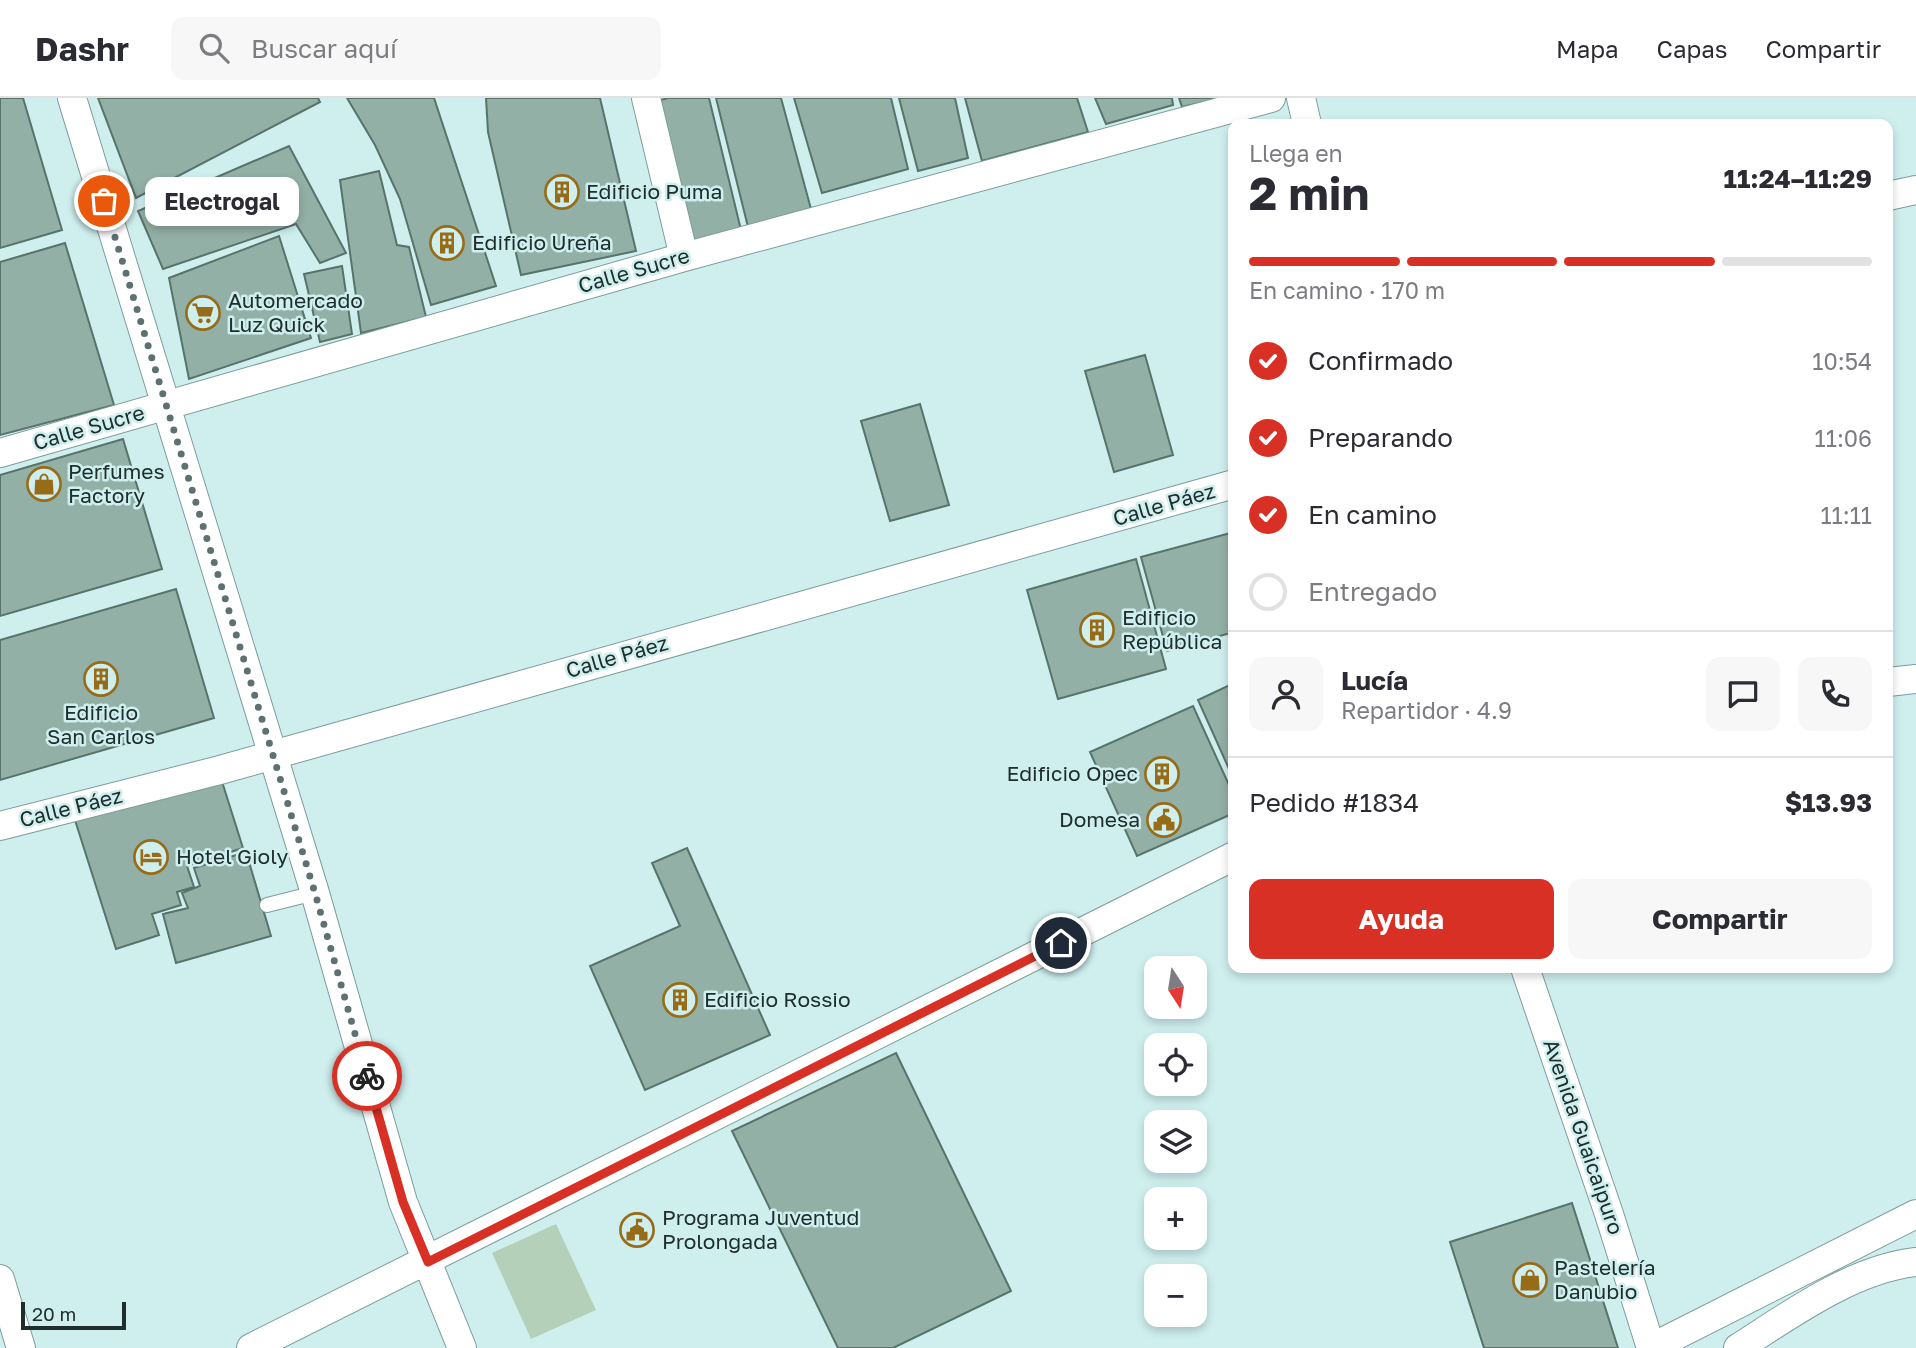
<!DOCTYPE html>
<html lang="es">
<meta charset="utf-8">
<style>
:root{--surface:#fff;--page:#f7f7f7;--text:#2b2b33;--muted:#7c7c81;--line:#e1e1e2;--accent:#d93025}
body{margin:0;font-family:"Golos Text",sans-serif;background:var(--page);color:var(--text);height:100vh;display:flex;flex-direction:column;font-size:26px;white-space:nowrap}
*{box-sizing:border-box;margin:0}
p{font-size:23px;color:var(--muted)}
.icon{flex:none;width:38px;height:38px;fill:none;stroke:currentColor;stroke-width:2;stroke-linecap:round;stroke-linejoin:round}
.map{position:relative;flex:1;overflow:hidden}
.side{position:absolute;left:1228px;top:21px;width:665px;height:854px;display:flex;flex-direction:column;background:var(--surface);border-radius:14px;box-shadow:0 4px 10px #0003}
.side>*{flex:none}
.needle{width:46px;rotate:168deg}
.fabs{position:absolute;left:1144px;top:858px;display:grid;gap:14px}
.fabs a{display:grid;place-items:center;width:63px;height:63px;border-radius:14px;background:var(--surface);box-shadow:0 4px 10px #0003;font-size:35px}
.scale{position:absolute;left:21px;bottom:18px;width:105px;box-sizing:border-box;padding-left:7px;border:4px solid #202d2d;border-top:0;font-size:19px;line-height:24px;white-space:nowrap;color:#202d2d;-webkit-text-stroke:5px #cfefef;paint-order:stroke}
.pin{position:absolute;display:grid;place-items:center;width:60px;height:60px;color:#fff;margin:-30px;border:4px solid #fff;border-radius:50%;box-shadow:0 2px 7px #0007}
.courier{position:absolute;display:grid;place-items:center;width:70px;height:70px;margin:-35px;border:5px solid #d93025;border-radius:50%;background:#fff;color:#222;box-shadow:0 2px 9px #0007}
.bubble{position:absolute;height:49px;border-radius:14px;background:var(--surface);box-shadow:0 4px 10px #0003;font-size:23px;font-weight:700;line-height:49px;text-align:center}
.head em{font-style:normal;font-weight:700}
.head div{display:flex;flex-direction:column-reverse}
.head{display:flex;align-items:center;justify-content:space-between;height:119px;padding:0 21px}
h1{font-size:46px;font-weight:700;line-height:52px}
.bar{display:grid;grid-template-columns:repeat(4,1fr);gap:10px 7px;align-content:center;height:84px;padding:0 21px}
.bar i{height:9px;border-radius:5px;background:var(--line)}
.bar .active{background:var(--accent)}
.bar p{grid-column:span 4}
.line{display:flex;align-items:center;gap:18px;padding:0 21px;border-top:2px solid var(--line)}
.line div{flex:1}
.round{display:grid;place-items:center;flex:none;width:74px;height:74px;border-radius:14px;background:var(--page)}
ol{padding:0 21px;list-style:none}
li{display:flex;align-items:center;gap:21px;height:77px}
li p{margin-inline-start:auto}
li .icon{padding:7px;border-radius:50%;background:var(--accent);color:#fff;stroke-width:4}
li:last-child{color:var(--muted)}
li i{width:38px;height:38px;border:4px solid var(--line);border-radius:50%}
.primary-button{display:flex;gap:14px;margin-top:auto;padding:14px 21px}
.primary-button a{flex:1;height:80px;border-radius:14px;background:var(--accent);color:#fff;font-size:28px;font-weight:700;line-height:80px;text-align:center}
.primary-button a+a{background:var(--page);color:var(--text)}
header{display:flex;align-items:center;gap:42px;box-sizing:border-box;height:98px;padding:0 35px;background:var(--surface);border-bottom:2px solid var(--line)}
header strong{font-size:33px}
nav{display:flex;gap:38px;margin-inline-start:auto;font-size:24px}
.search{width:490px;height:63px;background:var(--page);display:flex;align-items:center;gap:18px;box-sizing:border-box;padding:0 24px;border-radius:14px;color:var(--muted);font-size:26px}
.map>svg:first-child{display:block}
.grass{fill:#b5d0b9}
.building{fill:#93b0a6;stroke:#59736b;stroke-width:2}
.lines{fill:none;stroke-linecap:round;stroke-linejoin:round}
.service-casing{stroke:#7e9c9c;stroke-width:16}
.minor-casing{stroke:#7e9c9c;stroke-width:30}
.service{stroke:#fff;stroke-width:14}
.minor{stroke:#fff;stroke-width:28}
.done{stroke:#5d7171;stroke-width:7;stroke-dasharray:0 12.6}
.route{stroke:#d93025;stroke-width:9}
.labels{text-anchor:middle;stroke-width:5;stroke-linejoin:round;paint-order:stroke}
.poi-label{font-size:21px;fill:#202d2d;stroke:#cfefef;text-anchor:start}
.street-label{font-size:21px;fill:#202d2d;stroke:#cfefef}
</style>
<header>
<strong>Dashr</strong>
<div class="search"><svg class="icon" aria-label="search" viewBox="0 0 24 24"><circle cx="10" cy="10" r="6"/><path d="M15 15l6 6"/></svg>Buscar aquí</div>
<nav><a>Mapa</a><a>Capas</a><a>Compartir</a></nav>
</header>
<div class="map">
<svg width="1916" height="1250" viewBox="0 0 1916 1250">
<rect width="100%" height="100%" fill="#cfefef"/>
<!-- grass -->
<path class="grass" d="M556,1126L596,1212L531,1241L492,1155Z"/>
<!-- building -->
<path class="building" d="M0,0H23L62,132L0,150Z
M98,0H318L320,4L136,100Z
M347,0H434L496,188L431,207L400,101L375,47Z
M486,0H600L636,153L521,177L488,34Z
M668,0H709L741,132L689,143L657,3Z
M716,0H781L811,111L748,129Z
M794,0H891L908,71L822,95Z
M899,0H955L968,60L918,73Z
M965,0H1077L1088,34L982,63Z
M1095,0H1172L1173,7L1106,26Z
M1179,0H1222L1182,9Z
M289,48L346,155L320,165L296,126L163,171L138,113Z
M379,73L397,147L409,149L426,219L361,235L340,82Z
M279,138L311,240L189,281L169,180Z
M65,145L114,307L0,337V164Z
M342,168L352,236L320,244L304,176Z
M1145,257L1173,357L1114,374L1085,273Z
M920,306L949,407L890,423L861,323Z
M123,341L162,471L0,518V377Z
M1234,434V534L1167,553L1141,459Z
M1136,461L1166,571L1058,601L1027,492Z
M176,491L214,620L0,682V542Z
M1234,585V682L1198,602Z
M1193,608L1234,698V715L1137,758L1090,654Z
M219,674L243,750L187,768L194,789L177,794L181,807L152,816L159,837L116,851L74,719Z
M687,750L770,937L645,992L590,868L680,828L652,765Z
M246,754L271,838L176,865L163,816L188,810L182,795L200,788L194,770Z
M896,955L1011,1193L893,1250H838L732,1033Z
M1572,1105L1618,1250H1484L1450,1144Z"/>
<g class="lines">
<!-- service casing -->
<g class="service-casing">
<path id="service" d="M267,807L315,795"/>
</g>
<!-- minor casing -->
<g class="minor-casing">
<path id="minor" d="M72,0L315,795L403,1104L462,1250
M646,0L684,159
M1301,0L1307,26
M1888,98L1916,92
M0,355L684,159L1271,0
M1888,584L1916,581
M0,728L220,672L1234,386
M1525,870L1609,1116L1651,1250
M0,1181L21,1250
M251,1250L1234,758
M1651,1250L1916,1116
M1738,1250C1791,1216 1853,1171 1916,1164"/>
</g>
<!-- service -->
<use href="#service" class="service"/>
<!-- minor -->
<use href="#minor" class="minor"/>
</g>
<g class="lines">
<!-- done -->
<path class="done" d="M104,103L315,795L367,978"/>
<!-- route -->
<path class="route" d="M367,978L403,1104L428,1164L1061,845"/>
</g>
<!-- icons -->
<defs>
<g id="building-ring" transform="scale(1.75)"><circle r="9.5" fill="#cfefef" stroke="#966c18" stroke-width="1.5"/><path d="M-4-6H4V6H1V3H-1V6H-4ZM-2.5-4.3h1.7v1.8h-1.7ZM.8-4.3h1.7v1.8H.8ZM-2.5-1h1.7V.8h-1.7ZM.8-1h1.7V.8H.8Z" fill="#966c18"/></g>
<g id="supermarket-ring" transform="scale(1.75)"><circle r="9.5" fill="#cfefef" stroke="#966c18" stroke-width="1.5"/><path d="M-6-5.5h2.5l.6 2H6L4.5 2H-2.5L-4.4-4H-6ZM-1.5 3.2a1.3 1.3 0 1 0 .1 0ZM3 3.2a1.3 1.3 0 1 0 .1 0Z" fill="#966c18"/></g>
<g id="shop-ring" transform="scale(1.75)"><circle r="9.5" fill="#cfefef" stroke="#966c18" stroke-width="1.5"/><path d="M-5-2.5h2.3a2.7 3.5 0 0 1 5.4 0H5L5.5 6h-11ZM-1.5-2.5h3a1.5 2.3 0 0 0-3 0Z" fill="#966c18"/></g>
<g id="civic-ring" transform="scale(1.75)"><circle r="9.5" fill="#cfefef" stroke="#966c18" stroke-width="1.5"/><path d="M-.6-6.5H3V-4.5H.6V-3L4-1V1h2V6H-6V1h2V-1L-.6-3ZM-1.2 2.5V6h2.4V2.5Z" fill="#966c18"/></g>
<g id="hotel-ring" transform="scale(1.75)"><circle r="9.5" fill="#cfefef" stroke="#966c18" stroke-width="1.5"/><path d="M-6-4.5h1.5V1H6V5H4.5V3h-9V5H-6ZM-4 0a1.8 1.8 0 1 1 3.6 0ZM.5 0V-2.5h3Q6-2.5 6 0Z" fill="#966c18"/></g>
</defs>
<g fill-rule="evenodd">
<use href="#building-ring" x="562" y="94"/>
<use href="#building-ring" x="447" y="145"/>
<use href="#supermarket-ring" x="203" y="215"/>
<use href="#shop-ring" x="44" y="386"/>
<use href="#building-ring" x="1097" y="532"/>
<use href="#building-ring" x="101" y="581"/>
<use href="#building-ring" x="1162" y="676"/>
<use href="#civic-ring" x="1164" y="722"/>
<use href="#hotel-ring" x="151" y="759"/>
<use href="#building-ring" x="680" y="902"/>
<use href="#civic-ring" x="637" y="1132"/>
<use href="#shop-ring" x="1530" y="1182"/>
</g>
<g class="labels">
<!-- poi labels -->
<g class="poi-label">
<text x="586" y="101">Edificio Puma</text>
<text x="472" y="152">Edificio Ureña</text>
<text x="228" y="210">Automercado<tspan x="228" dy="24">Luz Quick</tspan></text>
<text x="68" y="381">Perfumes<tspan x="68" dy="24">Factory</tspan></text>
<text x="1122" y="527">Edificio<tspan x="1122" dy="24">República</tspan></text>
<text x="101" y="622" text-anchor="middle">Edificio<tspan x="101" dy="24">San Carlos</tspan></text>
<text x="1138" y="683" text-anchor="end">Edificio Opec</text>
<text x="1140" y="729" text-anchor="end">Domesa</text>
<text x="176" y="766">Hotel Gioly</text>
<text x="704" y="909">Edificio Rossio</text>
<text x="662" y="1127">Programa Juventud<tspan x="662" dy="24">Prolongada</tspan></text>
<text x="1554" y="1177">Pastelería<tspan x="1554" dy="24">Danubio</tspan></text>
</g>
<!-- street labels -->
<g class="street-label">
<text transform="translate(634 173) rotate(-16)" y="7">Calle Sucre</text>
<text transform="translate(89 330) rotate(-16)" y="7">Calle Sucre</text>
<text transform="translate(1164 407) rotate(-16)" y="7">Calle Páez</text>
<text transform="translate(617 559) rotate(-16)" y="7">Calle Páez</text>
<text transform="translate(71 710) rotate(-14)" y="7">Calle Páez</text>
<text transform="translate(1583 1039) rotate(71)" y="7">Avenida Guaicaipuro</text>
</g>
</g>
</svg>
<div class="fabs">
<a><svg class="needle" viewBox="-14 -14 28 28"><path d="M0-13l5 13h-10z" fill="#e53935"/><path d="M0 13l5-13h-10z" fill="#7c7c81"/></svg></a>
<a><svg class="icon" aria-label="locate" viewBox="0 0 24 24"><circle cx="12" cy="12" r="6"/><path d="M12 2v4M12 18v4M2 12h4M18 12h4"/></svg></a>
<a><svg class="icon" aria-label="layers" viewBox="0 0 24 24"><path d="M12 4l9 5-9 5-9-5zM3 14l9 5 9-5"/></svg></a>
<a>+</a>
<a>−</a>
</div>
<div class="scale">20 m</div>
<div class="pin" style="left:104px;top:103px;background:#ea580c"><svg class="icon" aria-label="bag" viewBox="0 0 24 24"><path d="M5 8h14l-1 12H6zM9 8a3 3 0 0 1 6 0"/></svg></div>
<div class="pin" style="left:1061px;top:845px;background:#1f2937"><svg class="icon" aria-label="home" viewBox="0 0 24 24"><path d="M3 11l9-7 9 7M6 9v11h12V9"/></svg></div>
<div class="courier" style="left:367px;top:978px"><svg class="icon" aria-label="bike" viewBox="0 0 24 24"><circle cx="6" cy="16" r="4"/><circle cx="18" cy="16" r="4"/><path d="M6 16l4-8h5l3 8M10 8l3 8H6M13 5h3"/></svg></div>
<div class="bubble" style="left:145px;top:79px;width:154px">Electrogal</div>
<section class="side">
<div class="head"><div><h1>2 min</h1><p>Llega en</p></div><em>11:24–11:29</em></div>
<div class="bar"><i class="active"></i><i class="active"></i><i class="active"></i><i></i><p>En camino · 170 m</p></div>
<ol>
<li><svg class="icon" aria-label="check" viewBox="0 0 24 24"><path d="M5 12l5 5 9-10"/></svg>Confirmado<p>10:54</p></li>
<li><svg class="icon" aria-label="check" viewBox="0 0 24 24"><path d="M5 12l5 5 9-10"/></svg>Preparando<p>11:06</p></li>
<li><svg class="icon" aria-label="check" viewBox="0 0 24 24"><path d="M5 12l5 5 9-10"/></svg>En camino<p>11:11</p></li>
<li><i></i>Entregado</li>
</ol>
<div class="line" style="height:126px"><a class="round"><svg class="icon" aria-label="person" viewBox="0 0 24 24"><circle cx="12" cy="8" r="4"/><path d="M4 21q1-7 8-7t8 7"/></svg></a><div><b>Lucía</b><p>Repartidor · 4.9</p></div><a class="round"><svg class="icon" aria-label="chat" viewBox="0 0 24 24"><path d="M4 5h16v11H9l-5 4z"/></svg></a><a class="round"><svg class="icon" aria-label="phone" viewBox="0 0 24 24"><path d="M5 4h4l2 5-3 2q2 4 5 5l2-3 5 2v4C11 20 4 13 5 4z"/></svg></a></div>
<div class="line" style="height:91px"><div>Pedido #1834</div><b>$13.93</b></div>
<div class="primary-button"><a>Ayuda</a><a>Compartir</a></div>
</section>
</div>
